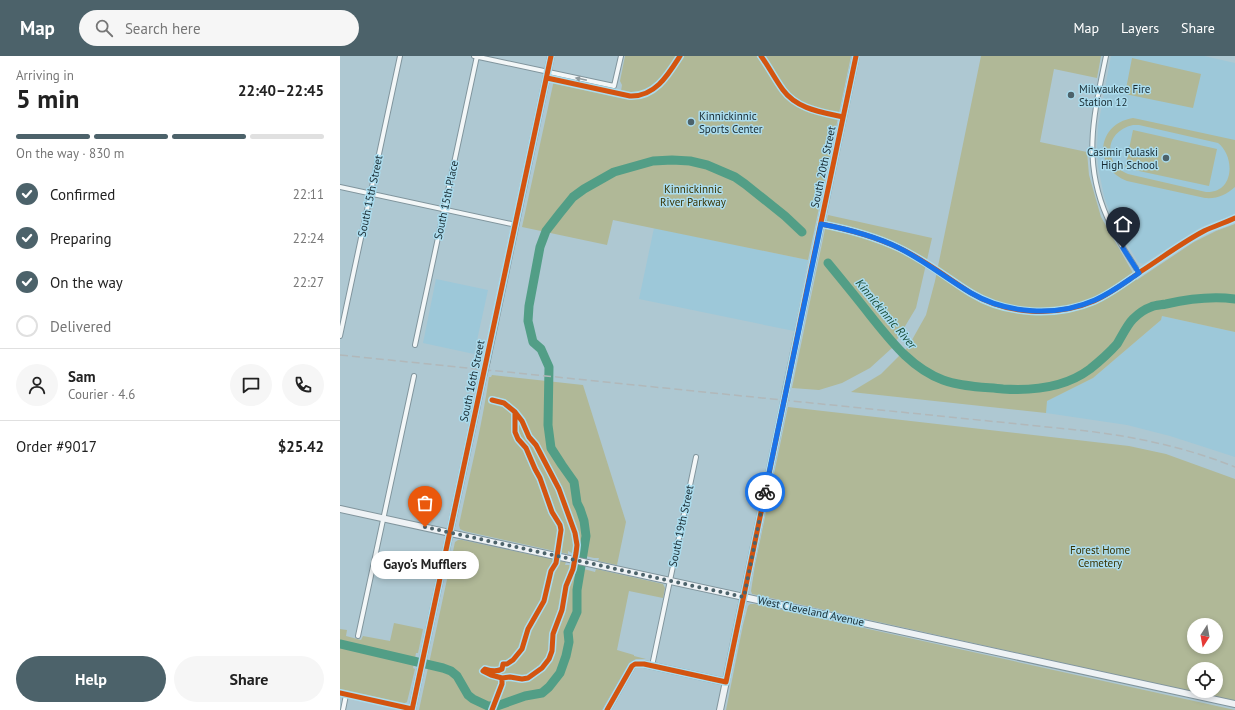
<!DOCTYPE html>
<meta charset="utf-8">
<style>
:root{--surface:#fff;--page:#f6f6f6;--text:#222;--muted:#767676;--line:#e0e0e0;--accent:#4c626a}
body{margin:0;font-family:"PT Sans",sans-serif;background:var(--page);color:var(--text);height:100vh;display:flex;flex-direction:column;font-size:15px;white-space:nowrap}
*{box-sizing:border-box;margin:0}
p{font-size:13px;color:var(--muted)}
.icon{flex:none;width:22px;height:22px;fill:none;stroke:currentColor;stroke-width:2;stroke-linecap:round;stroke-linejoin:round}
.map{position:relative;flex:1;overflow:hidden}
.details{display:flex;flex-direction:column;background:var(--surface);width:340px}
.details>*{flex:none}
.needle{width:26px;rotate:191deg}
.fabs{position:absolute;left:847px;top:562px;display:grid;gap:8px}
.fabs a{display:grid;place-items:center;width:36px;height:36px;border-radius:50%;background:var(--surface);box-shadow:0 2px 6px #0003;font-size:20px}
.pin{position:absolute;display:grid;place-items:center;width:34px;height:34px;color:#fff;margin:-41px -17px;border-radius:50% 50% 50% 0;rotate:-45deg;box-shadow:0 0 4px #0007}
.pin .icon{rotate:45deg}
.courier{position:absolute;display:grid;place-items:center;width:40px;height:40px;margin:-20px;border:3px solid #1a73e8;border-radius:50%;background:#fff;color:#222;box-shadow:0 1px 5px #0007}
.bubble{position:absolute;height:28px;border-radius:14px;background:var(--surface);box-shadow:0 2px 6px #0003;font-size:13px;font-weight:700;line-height:28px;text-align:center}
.headline em{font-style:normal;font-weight:700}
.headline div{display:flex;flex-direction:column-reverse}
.headline{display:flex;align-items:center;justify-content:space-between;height:68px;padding:0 16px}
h1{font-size:26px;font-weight:700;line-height:30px}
.bar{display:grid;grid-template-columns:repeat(4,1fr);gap:6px 4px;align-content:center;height:48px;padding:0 16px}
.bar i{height:5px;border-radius:3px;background:var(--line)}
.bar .on{background:var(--accent)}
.bar p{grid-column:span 4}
.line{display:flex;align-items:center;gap:10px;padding:0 16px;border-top:1px solid var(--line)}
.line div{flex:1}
.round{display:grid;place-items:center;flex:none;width:42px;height:42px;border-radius:21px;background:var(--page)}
ol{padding:0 16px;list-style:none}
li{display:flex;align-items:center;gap:12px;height:44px}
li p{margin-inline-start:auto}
li .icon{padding:4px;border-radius:50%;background:var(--accent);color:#fff;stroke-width:4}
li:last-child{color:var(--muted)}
li i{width:22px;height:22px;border:2px solid var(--line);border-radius:50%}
.action{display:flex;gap:8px;margin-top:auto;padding:8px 16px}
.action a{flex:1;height:46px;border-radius:24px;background:var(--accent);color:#fff;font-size:16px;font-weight:700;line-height:46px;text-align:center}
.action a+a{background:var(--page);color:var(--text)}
header{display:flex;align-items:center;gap:24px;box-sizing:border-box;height:56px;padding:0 20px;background:var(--accent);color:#fff}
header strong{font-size:19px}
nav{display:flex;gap:22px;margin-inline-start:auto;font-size:14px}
.search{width:280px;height:36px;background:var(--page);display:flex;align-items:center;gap:10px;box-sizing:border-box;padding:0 14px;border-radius:22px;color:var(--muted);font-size:15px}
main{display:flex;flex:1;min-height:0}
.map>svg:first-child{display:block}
.built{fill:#9dc8d9}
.green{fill:#b0b897;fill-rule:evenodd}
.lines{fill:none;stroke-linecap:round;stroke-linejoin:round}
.river{stroke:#529e86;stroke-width:9}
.street-casing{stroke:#81959d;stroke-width:6}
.secondary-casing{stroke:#81959d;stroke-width:8}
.street{stroke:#f3f7f8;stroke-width:4}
.secondary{stroke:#eef2f5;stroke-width:6}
.rail{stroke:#b1b8ba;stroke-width:1.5;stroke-dasharray:8 4;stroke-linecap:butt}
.secondary-bridge-casing{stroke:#81959d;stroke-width:8;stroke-linecap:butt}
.secondary-bridge{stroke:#eef2f5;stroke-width:6}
.cycleway-casing{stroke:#abdcee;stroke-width:8}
.cycleway{stroke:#d35410;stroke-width:5}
.oneway{fill:#909b9f}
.done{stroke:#4c626a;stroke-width:4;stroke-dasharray:0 7.2}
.route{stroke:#1a73e8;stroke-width:5}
.poi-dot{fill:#4c626a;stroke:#abdcee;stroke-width:1.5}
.labels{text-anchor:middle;stroke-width:3;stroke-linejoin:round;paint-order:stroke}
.poi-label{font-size:11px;fill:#182b32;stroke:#abdcee;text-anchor:start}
.street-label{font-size:11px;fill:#182b32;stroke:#abdcee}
.park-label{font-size:11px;fill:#383301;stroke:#abdcee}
.water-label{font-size:12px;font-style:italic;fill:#1a4d38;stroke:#abdcee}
</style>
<header>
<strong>Map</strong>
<div class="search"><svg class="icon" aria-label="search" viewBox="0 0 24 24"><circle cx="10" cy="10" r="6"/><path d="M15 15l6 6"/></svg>Search here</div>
<nav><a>Map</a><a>Layers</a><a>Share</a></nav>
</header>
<main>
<section class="details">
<div class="headline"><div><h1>5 min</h1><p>Arriving in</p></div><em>22:40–22:45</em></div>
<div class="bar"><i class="on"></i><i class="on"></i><i class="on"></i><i></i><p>On the way · 830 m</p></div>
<ol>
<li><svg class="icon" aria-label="check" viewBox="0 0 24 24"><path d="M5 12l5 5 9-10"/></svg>Confirmed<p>22:11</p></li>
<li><svg class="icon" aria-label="check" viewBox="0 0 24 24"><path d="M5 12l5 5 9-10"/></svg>Preparing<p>22:24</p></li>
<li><svg class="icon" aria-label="check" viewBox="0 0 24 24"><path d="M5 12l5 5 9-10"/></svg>On the way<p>22:27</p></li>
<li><i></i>Delivered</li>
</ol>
<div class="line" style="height:72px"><a class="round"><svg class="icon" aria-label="person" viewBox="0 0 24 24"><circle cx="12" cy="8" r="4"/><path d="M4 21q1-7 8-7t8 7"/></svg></a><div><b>Sam</b><p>Courier · 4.6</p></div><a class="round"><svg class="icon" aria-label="chat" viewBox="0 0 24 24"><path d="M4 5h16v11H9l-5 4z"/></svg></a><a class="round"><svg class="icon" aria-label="phone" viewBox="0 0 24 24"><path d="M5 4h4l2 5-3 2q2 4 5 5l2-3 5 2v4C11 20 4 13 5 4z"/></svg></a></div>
<div class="line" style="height:52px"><div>Order #9017</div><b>$25.42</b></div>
<div class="action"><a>Help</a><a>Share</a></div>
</section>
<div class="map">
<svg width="895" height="654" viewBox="0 0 895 654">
<rect width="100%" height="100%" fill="#aec8d2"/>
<!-- built -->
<path class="built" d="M771,0H864L895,7V158L861,171L845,181L803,208L798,206L772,163L764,140L758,111L757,93L758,70Z
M314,172L468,204L454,275L299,243Z
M96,223L148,234L134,298L83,287Z
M822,260L895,276V401L830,380L787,369L706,357L707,345L753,322L821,264Z"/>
<!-- green -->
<path class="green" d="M285,0H511L468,204L273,164L267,189L182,171L214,24L219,22L281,35L282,29L280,25Z
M641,0H761L757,22L714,13L700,86L747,96L749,119L761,161L797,224L854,186L876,175L895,168V276L822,260L821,264L753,322L707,345L706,357L511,336L541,318L568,291L586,259L595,225Z
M792,2L861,18L853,52L785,38Z
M793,62L798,63L895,84V131C886,139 877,143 865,142L787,125C753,112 756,68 793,62ZM793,69H799L878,87C895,100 895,137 866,136L788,118C762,107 765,75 793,69Z
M793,74L877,93L869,130L785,112Z
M488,159L592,182L576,252L552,292L530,312L502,327L479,334L452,332Z
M152,319L243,329L286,466L277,509L258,505L259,502H254L232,497L228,495V498L124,475L120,473L119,469C129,420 142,371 149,321H151Z
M448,351L789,390L826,398L895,423V645L417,539L412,538L411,535L415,509ZM854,569H876V591H854ZM854,613H876V635H854Z
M118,484H122L226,506L225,509H229L255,516L256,513L323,528L325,532L323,542L289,535L277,594L294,599V600L306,603H296L289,607L262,654H79L115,486Z
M410,548H415L895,654H386L403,569L408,550Z
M54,567L83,573L78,597H76L73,612L75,613L67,646L63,648L0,634V573L7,574L6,580L21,584L23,580L50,585Z"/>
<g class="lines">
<!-- river -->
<path class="river" d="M488,207C502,224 516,241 530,259C551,285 571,312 603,324C622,331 644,331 663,333C693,335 726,331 750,313C760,305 769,297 777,288C782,280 787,269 793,263C798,258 805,253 811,251C815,249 821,249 826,248C848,243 872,240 895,243
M0,588L103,612L111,615L117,620L128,639L133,643L148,650H157L185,640L202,637L209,631L220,617L226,600L229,586L228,576L237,556V534L246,480L244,465L240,453L237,447L234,426L222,409L211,392L208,369L209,311L201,293L193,286L188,265L189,250L200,191L206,175L220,157L233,141L244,133L274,116L313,105L332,104L350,105L367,109L395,121L405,128L445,160L462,176"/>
<!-- street casing -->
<g class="street-casing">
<path id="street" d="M134,0L274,30L281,0
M766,0C754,58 742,104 767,161C775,181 788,199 799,217
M0,131L176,169
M481,168C507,173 534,180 559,192C585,204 607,222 631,237C667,259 716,261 754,245C772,237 787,225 803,214C823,201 843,186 864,175C874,170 885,167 895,162
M0,280L60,0
M75,289L137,0
M18,580L74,320
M312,610L356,401
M0,637L72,653
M3,654L6,639"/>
</g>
<!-- secondary casing -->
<g class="secondary-casing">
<path id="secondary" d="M147,304L211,0
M446,334L516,0
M0,453L895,648
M72,654L143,321
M267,654L292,610L295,608H304L386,626
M380,654L443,350"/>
</g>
<!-- street -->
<use href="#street" class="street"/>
<!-- secondary -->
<use href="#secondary" class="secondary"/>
<!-- rail -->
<path class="rail" d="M0,299L747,375C797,381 848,392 895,411"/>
<!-- secondary-bridge casing -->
<g class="secondary-bridge-casing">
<path id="secondary-bridge" d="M143,321L147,304
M443,350L446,334"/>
</g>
<!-- secondary-bridge -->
<use href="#secondary-bridge" class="secondary-bridge"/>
<!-- cycleway casing -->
<g class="cycleway-casing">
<path id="cycleway" d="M421,0C429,11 435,23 443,34C457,53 481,56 503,61
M207,22L290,40C315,41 328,19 340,0
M481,168C507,173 534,180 559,192C585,204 607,222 631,237C667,259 716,261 754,245C772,237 787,225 803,214C823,201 843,186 864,175C874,170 885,167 895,162
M152,344L164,347L175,356V376L178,383L186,392L195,413L200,422L212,456L220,469L221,474L216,507L211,515L204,545L188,573L182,593L173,604L167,608H163L162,613C157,616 151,615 145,613L143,615L151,619L162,622V628L152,654
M162,622L170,621L182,623L188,622L202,612L209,603L212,595L213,578L222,554L226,530L233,513L236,497L237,489L235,477L219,433L196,389L189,381L182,365L175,356
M0,637L72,653
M72,654L211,0
M267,654L292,610L295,608H304L386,626L471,214L516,0"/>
</g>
<!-- cycleway -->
<use href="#cycleway" class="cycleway"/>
</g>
<!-- one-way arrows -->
<defs><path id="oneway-solid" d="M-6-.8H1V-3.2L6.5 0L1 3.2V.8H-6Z"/></defs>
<use class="oneway" href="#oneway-solid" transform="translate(241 23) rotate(-168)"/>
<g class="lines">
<!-- done -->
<path class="done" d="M85,471L404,541L425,436"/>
<!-- route -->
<path class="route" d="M425,436L481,168C507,173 535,180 559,192C585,205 607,223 631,237C667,258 717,261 755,244C771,237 784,227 799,217L783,192"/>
</g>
<!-- markers -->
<g class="poi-dot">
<circle cx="731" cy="39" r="4"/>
<circle cx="351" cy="66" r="4"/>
<circle cx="826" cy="102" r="4"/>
</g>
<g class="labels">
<!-- poi labels -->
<g class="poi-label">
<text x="739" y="37">Milwaukee Fire<tspan x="739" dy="13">Station 12</tspan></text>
<text x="359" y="64">Kinnickinnic<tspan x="359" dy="13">Sports Center</tspan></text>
<text x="818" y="100" text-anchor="end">Casimir Pulaski<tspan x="818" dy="13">High School</tspan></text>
</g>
<!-- street labels -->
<g class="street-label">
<text transform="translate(483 111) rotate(-78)" y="4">South 20th Street</text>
<text transform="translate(30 140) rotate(-78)" y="4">South 15th Street</text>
<text transform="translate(106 144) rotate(-78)" y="4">South 15th Place</text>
<text transform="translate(132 325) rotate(-78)" y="4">South 16th Street</text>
<text transform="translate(341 470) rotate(-78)" y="4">South 19th Street</text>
<text transform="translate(471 555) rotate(12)" y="4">West Cleveland Avenue</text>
</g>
<!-- park labels -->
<g class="park-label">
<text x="353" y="137">Kinnickinnic<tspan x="353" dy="13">River Parkway</tspan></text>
<text x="760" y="498">Forest Home<tspan x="760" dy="13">Cemetery</tspan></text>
</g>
<!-- water labels -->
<g class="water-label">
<text transform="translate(546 258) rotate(50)" y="4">Kinnickinnic River</text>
</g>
</g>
</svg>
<div class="fabs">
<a><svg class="needle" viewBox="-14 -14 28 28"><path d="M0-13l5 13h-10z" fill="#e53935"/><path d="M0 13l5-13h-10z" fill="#767676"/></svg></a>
<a><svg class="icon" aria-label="locate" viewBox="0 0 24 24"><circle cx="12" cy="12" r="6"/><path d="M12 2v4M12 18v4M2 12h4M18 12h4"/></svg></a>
</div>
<div class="pin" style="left:85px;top:471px;background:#ea580c"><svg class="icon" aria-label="bag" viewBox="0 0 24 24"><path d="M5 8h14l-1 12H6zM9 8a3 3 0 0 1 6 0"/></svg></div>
<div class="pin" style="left:783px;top:192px;background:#1f2937"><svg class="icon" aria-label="home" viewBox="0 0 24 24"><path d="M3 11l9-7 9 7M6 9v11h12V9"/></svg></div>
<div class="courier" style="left:425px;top:436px"><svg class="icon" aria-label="bike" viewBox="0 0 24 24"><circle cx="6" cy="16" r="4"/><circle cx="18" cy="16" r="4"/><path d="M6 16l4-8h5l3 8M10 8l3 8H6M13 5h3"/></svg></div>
<div class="bubble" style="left:31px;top:495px;width:108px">Gayo's Mufflers</div>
</div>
</main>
